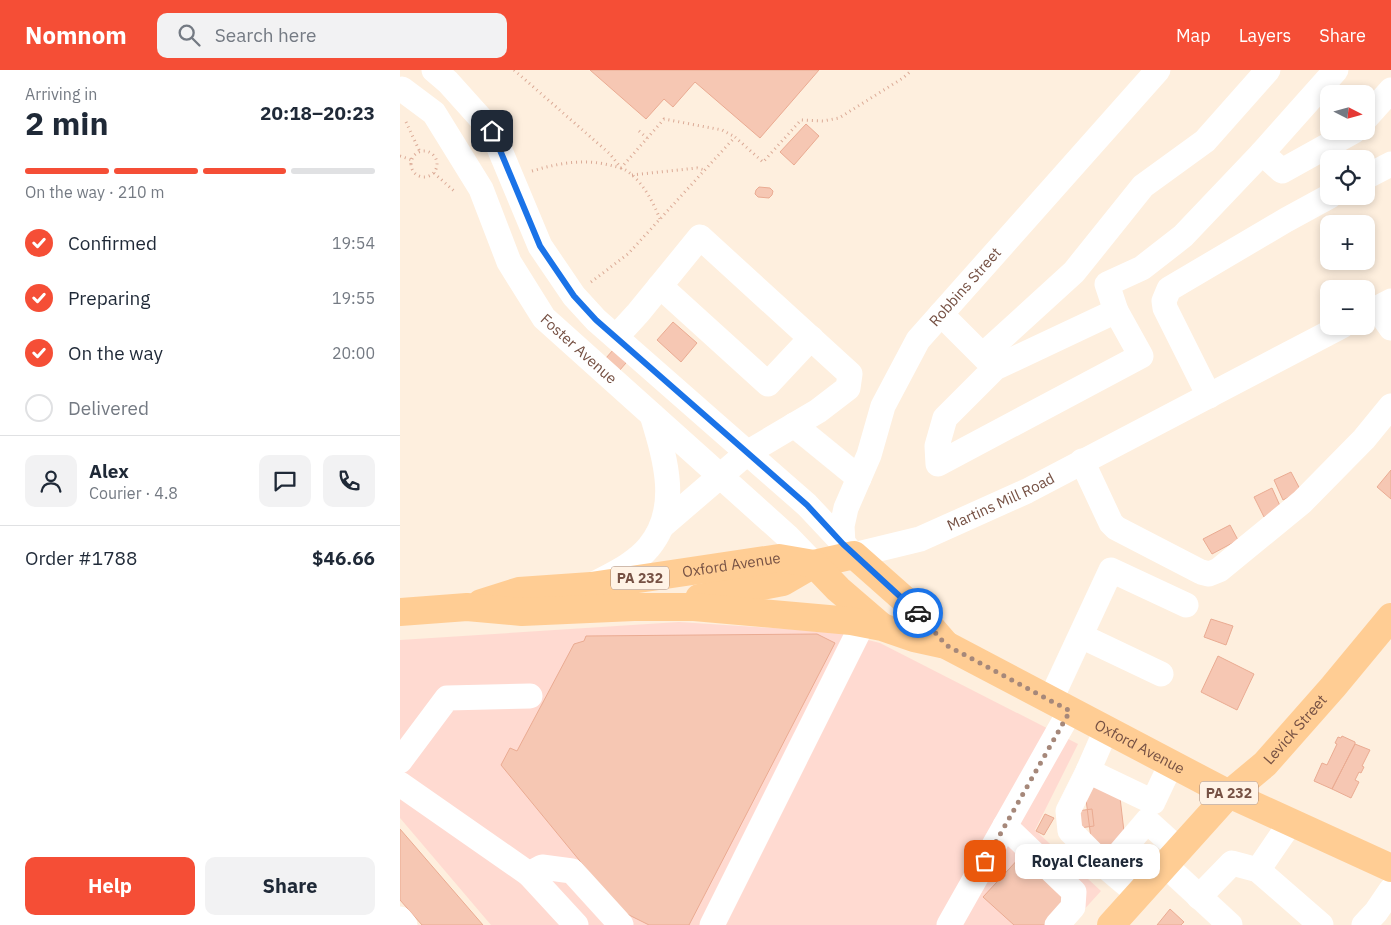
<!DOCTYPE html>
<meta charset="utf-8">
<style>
:root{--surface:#fff;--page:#f2f2f3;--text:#1f2937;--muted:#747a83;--line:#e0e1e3;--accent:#f54e36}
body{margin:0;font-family:"IBM Plex Sans",sans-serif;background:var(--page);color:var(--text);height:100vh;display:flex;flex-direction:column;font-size:19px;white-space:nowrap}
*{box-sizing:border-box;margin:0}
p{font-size:16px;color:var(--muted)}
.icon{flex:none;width:28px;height:28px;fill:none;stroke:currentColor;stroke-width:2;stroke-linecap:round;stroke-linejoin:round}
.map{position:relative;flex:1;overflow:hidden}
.details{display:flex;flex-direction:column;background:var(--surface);width:400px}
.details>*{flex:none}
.needle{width:32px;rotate:96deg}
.buttons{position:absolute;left:920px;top:15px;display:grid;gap:10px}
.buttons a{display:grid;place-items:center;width:55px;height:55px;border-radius:10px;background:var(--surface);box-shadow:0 2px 8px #0003;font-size:25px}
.pin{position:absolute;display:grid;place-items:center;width:42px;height:42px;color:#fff;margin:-21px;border-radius:10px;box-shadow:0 2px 8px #0006}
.courier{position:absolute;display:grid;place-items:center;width:50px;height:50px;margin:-25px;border:4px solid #1a73e8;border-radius:50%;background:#fff;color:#222;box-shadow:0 1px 6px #0007}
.bubble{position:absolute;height:35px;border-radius:10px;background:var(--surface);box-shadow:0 2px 8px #0003;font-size:16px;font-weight:700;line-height:35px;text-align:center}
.head em{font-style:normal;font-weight:700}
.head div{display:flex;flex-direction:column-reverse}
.head{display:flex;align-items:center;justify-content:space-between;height:85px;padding:0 25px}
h1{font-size:32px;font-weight:700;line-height:38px}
.bar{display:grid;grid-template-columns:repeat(4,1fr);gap:8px 5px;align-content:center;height:60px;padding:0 25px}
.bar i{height:6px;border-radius:4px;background:var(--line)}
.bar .on{background:var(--accent)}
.bar p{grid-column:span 4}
.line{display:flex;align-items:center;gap:12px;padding:0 25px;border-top:1px solid var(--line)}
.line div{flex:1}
.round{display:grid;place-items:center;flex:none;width:52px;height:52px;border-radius:10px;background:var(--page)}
ol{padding:0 25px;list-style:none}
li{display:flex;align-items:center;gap:15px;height:55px}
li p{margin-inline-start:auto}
li .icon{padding:5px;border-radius:50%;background:var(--accent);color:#fff;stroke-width:4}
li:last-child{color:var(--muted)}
li i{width:28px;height:28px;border:2px solid var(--line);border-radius:50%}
.cta{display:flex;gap:10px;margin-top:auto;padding:10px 25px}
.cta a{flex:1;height:58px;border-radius:10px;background:var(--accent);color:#fff;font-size:20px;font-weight:700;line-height:58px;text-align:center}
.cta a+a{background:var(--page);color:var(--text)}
header{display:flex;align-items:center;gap:30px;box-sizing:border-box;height:70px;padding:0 25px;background:var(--accent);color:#fff}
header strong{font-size:24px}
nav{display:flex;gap:28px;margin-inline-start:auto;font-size:18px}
.search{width:350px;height:45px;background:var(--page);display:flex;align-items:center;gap:12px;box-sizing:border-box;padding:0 18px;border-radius:10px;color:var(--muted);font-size:19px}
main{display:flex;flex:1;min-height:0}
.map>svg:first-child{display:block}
.commercial{fill:#ffdad1}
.building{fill:#f6c7b3;stroke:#eaab92}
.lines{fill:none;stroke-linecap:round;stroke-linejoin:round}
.path{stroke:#dbaa96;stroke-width:3;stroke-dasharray:1 4;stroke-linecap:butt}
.minor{stroke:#fff;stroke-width:25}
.major{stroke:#ffcd94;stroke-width:28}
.done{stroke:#a6887a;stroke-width:5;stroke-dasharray:0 9}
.route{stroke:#1a73e8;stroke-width:6}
.labels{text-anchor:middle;stroke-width:5;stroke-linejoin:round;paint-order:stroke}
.shield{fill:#fff3e6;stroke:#9f8275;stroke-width:1}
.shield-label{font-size:14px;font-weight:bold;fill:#765144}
.street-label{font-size:15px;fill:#765144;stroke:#fff3e6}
</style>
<header>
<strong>Nomnom</strong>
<div class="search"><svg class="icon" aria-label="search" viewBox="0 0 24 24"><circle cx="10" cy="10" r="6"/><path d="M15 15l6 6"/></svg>Search here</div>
<nav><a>Map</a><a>Layers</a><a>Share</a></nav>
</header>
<main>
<section class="details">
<div class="head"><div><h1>2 min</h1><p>Arriving in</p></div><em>20:18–20:23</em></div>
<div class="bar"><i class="on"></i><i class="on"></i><i class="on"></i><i></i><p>On the way · 210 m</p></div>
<ol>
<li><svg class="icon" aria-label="check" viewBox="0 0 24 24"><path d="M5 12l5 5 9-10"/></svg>Confirmed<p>19:54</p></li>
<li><svg class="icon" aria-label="check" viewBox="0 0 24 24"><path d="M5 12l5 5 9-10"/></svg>Preparing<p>19:55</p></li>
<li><svg class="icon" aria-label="check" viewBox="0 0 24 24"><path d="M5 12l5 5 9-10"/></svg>On the way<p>20:00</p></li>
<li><i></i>Delivered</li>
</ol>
<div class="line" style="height:90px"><a class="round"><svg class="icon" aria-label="person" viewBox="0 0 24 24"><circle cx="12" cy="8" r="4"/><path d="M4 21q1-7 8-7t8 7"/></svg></a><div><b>Alex</b><p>Courier · 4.8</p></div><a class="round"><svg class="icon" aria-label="chat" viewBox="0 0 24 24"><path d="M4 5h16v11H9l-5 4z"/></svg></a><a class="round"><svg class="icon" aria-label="phone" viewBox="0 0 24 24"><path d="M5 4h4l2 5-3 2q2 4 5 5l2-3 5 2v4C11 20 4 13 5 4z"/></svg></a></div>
<div class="line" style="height:65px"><div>Order #1788</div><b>$46.66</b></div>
<div class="cta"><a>Help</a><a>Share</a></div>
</section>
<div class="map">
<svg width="991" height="855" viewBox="0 0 991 855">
<rect width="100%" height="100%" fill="#feefde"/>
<!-- commercial -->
<path class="commercial" d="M279,552L436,562L480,573L678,674L635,760L701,821L670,855H91L0,748V570Z"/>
<!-- building -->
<path class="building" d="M190,0H419L360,68L295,12L273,37L264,29L246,49Z
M406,54L419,66L394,95L380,82Z
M359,117L370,118L373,121L372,125L369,128L358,127L355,124L356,120Z
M273,252L297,273L281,292L257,270Z
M213,280L226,293L219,301L206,288Z
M991,400V429L977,417Z
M891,402L901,421L883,430L874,410Z
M872,418L881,438L864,447L854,427Z
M830,455L838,470L812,484L803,469Z
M811,549L833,556L826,575L804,567Z
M417,564L435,573L289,855H249L221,841L101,695L110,678L117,681L174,574L184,571L186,566Z
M818,586L854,604L837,640L801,622Z
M942,666L955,672V674L932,719L914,711L922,693L927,695L937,674L935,673L938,667L941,668Z
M955,674L970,680L962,696L964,697L961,703L959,702L955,710L959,712L951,728L932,719Z
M717,702L727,787L694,792L683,706Z
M692,739L694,756L680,758L677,741Z
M645,744L654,748L644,765L636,761Z
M0,759L83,855H22L0,830Z
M622,785L665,824L651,855H614L583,827Z
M770,839L784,852L781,855H757Z"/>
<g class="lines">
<!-- path -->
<path class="path" d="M114,0L210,84L221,98L264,49L322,60L335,67
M6,52L20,82
M239,61L247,68
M11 94a13 13 0 1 1 26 0a13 13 0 1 1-26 0Z
M0,86L12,90
M132,101C159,93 185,88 213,96C217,97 223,98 227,101C243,112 253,132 260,149
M34,103L54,121
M232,105L297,98L305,100
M191,212L228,184L335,67L363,92L401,50L423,51L439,48L503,8L512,0"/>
<!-- minor -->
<g class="minor">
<path id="s1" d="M34,0L48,12L92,61L140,176L174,226L196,250L407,435L454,485L520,469L627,421L942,256"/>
<path d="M936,0L862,83L882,101L954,61"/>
<path id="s2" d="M2,19L34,43L81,119L109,192L144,248L387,466L414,494"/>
<path d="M966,48L991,20"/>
<path d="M966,107L991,94"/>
<path d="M260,216L368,314L411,268"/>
<path d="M977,238L991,258"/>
<path d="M716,241L707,214L742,198L783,166L862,83"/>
<path d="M541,244L595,298L545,348L537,376L538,394L741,286L716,241L595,298"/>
<path d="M966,244L991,231"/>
<path d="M216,267L238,243L300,167L450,304L448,318L418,341L347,383L262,456"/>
<path d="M583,285L674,202L743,116L805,71L868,0"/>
<path d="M809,326L765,238L764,231L769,219L886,150L930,126"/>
<path d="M394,355L459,408"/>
<path d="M682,391L711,453L716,458L801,502L809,504L819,500L902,432L964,369L991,336"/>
<path id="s3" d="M443,474L442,456L446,438L469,385L483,336L518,270L758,0"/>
<path d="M194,514C213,504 235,494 249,477C281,438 265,388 252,345"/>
<path d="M681,566L761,604"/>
<path d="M650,631L711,500L786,535"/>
<path d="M706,660L688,701L753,732L771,694"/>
<path d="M0,691L47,628L130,626"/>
<path d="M688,701L668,741L670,761L707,798"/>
<path d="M0,714L129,804L176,855"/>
<path d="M605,756L674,822L673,837L657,855"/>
<path d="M765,795L830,855"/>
<path d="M858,800L891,752"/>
<path d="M129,804L142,797L172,801L221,855"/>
<path d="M739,825L707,798L747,751L779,780"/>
<path d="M799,827L832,793L858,800L921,855"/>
<path d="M0,849L5,855"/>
<path d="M312,855L463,553"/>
<path d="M549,855L670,641"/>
<path d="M964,855L976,842L991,820"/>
</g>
<!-- major -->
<g class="major">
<path d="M299,528L383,512L414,494L454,485L515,539L546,575"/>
<path id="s4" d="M81,533L119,521L191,516L379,488L414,494L438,519L481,556"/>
<path id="s5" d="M0,542L67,537L122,542L234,537H294L451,551L482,557L514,568L546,575L829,724L991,798"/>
<path id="s6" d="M711,855L829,724L865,694L933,617L991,547"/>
</g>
</g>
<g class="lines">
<!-- done -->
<path class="done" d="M518,543L546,575L670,641L585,791"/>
<!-- route -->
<path class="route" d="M92,61L140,176L174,226L196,250L407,435L443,474L518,543"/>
</g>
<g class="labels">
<!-- shield labels -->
<g class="shield">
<rect x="211" y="496.5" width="58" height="23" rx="4"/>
<rect x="800" y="711.5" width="58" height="23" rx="4"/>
</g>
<g class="shield-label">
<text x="240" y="513">PA 232</text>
<text x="829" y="728">PA 232</text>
</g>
<!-- street labels -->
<g class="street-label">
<text dy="5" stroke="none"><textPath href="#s3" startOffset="291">Robbins Street</textPath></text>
<text dy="5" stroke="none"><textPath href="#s2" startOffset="320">Foster Avenue</textPath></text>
<text dy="5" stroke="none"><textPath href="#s1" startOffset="808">Martins Mill Road</textPath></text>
<text dy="5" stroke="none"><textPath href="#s4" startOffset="254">Oxford Avenue</textPath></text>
<text dy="5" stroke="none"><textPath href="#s6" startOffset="269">Levick Street</textPath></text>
<text dy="5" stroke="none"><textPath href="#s5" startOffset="769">Oxford Avenue</textPath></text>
</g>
</g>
</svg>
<div class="buttons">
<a><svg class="needle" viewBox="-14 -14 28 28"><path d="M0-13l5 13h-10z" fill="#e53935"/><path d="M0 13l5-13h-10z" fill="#747a83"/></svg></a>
<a><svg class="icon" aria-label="locate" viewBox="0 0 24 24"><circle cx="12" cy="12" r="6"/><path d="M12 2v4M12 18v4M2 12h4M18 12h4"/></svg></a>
<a>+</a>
<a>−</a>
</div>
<div class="pin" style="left:585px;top:791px;background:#ea580c"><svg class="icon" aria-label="bag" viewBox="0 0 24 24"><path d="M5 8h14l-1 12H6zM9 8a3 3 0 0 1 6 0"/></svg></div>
<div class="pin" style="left:92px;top:61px;background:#1f2937"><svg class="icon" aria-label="home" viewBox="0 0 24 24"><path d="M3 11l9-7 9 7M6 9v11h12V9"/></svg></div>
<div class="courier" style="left:518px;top:543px"><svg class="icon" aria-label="car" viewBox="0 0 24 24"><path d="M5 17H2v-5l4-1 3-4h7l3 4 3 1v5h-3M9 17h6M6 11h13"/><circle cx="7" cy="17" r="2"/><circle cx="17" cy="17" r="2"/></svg></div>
<div class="bubble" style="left:615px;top:774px;width:145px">Royal Cleaners</div>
</div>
</main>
